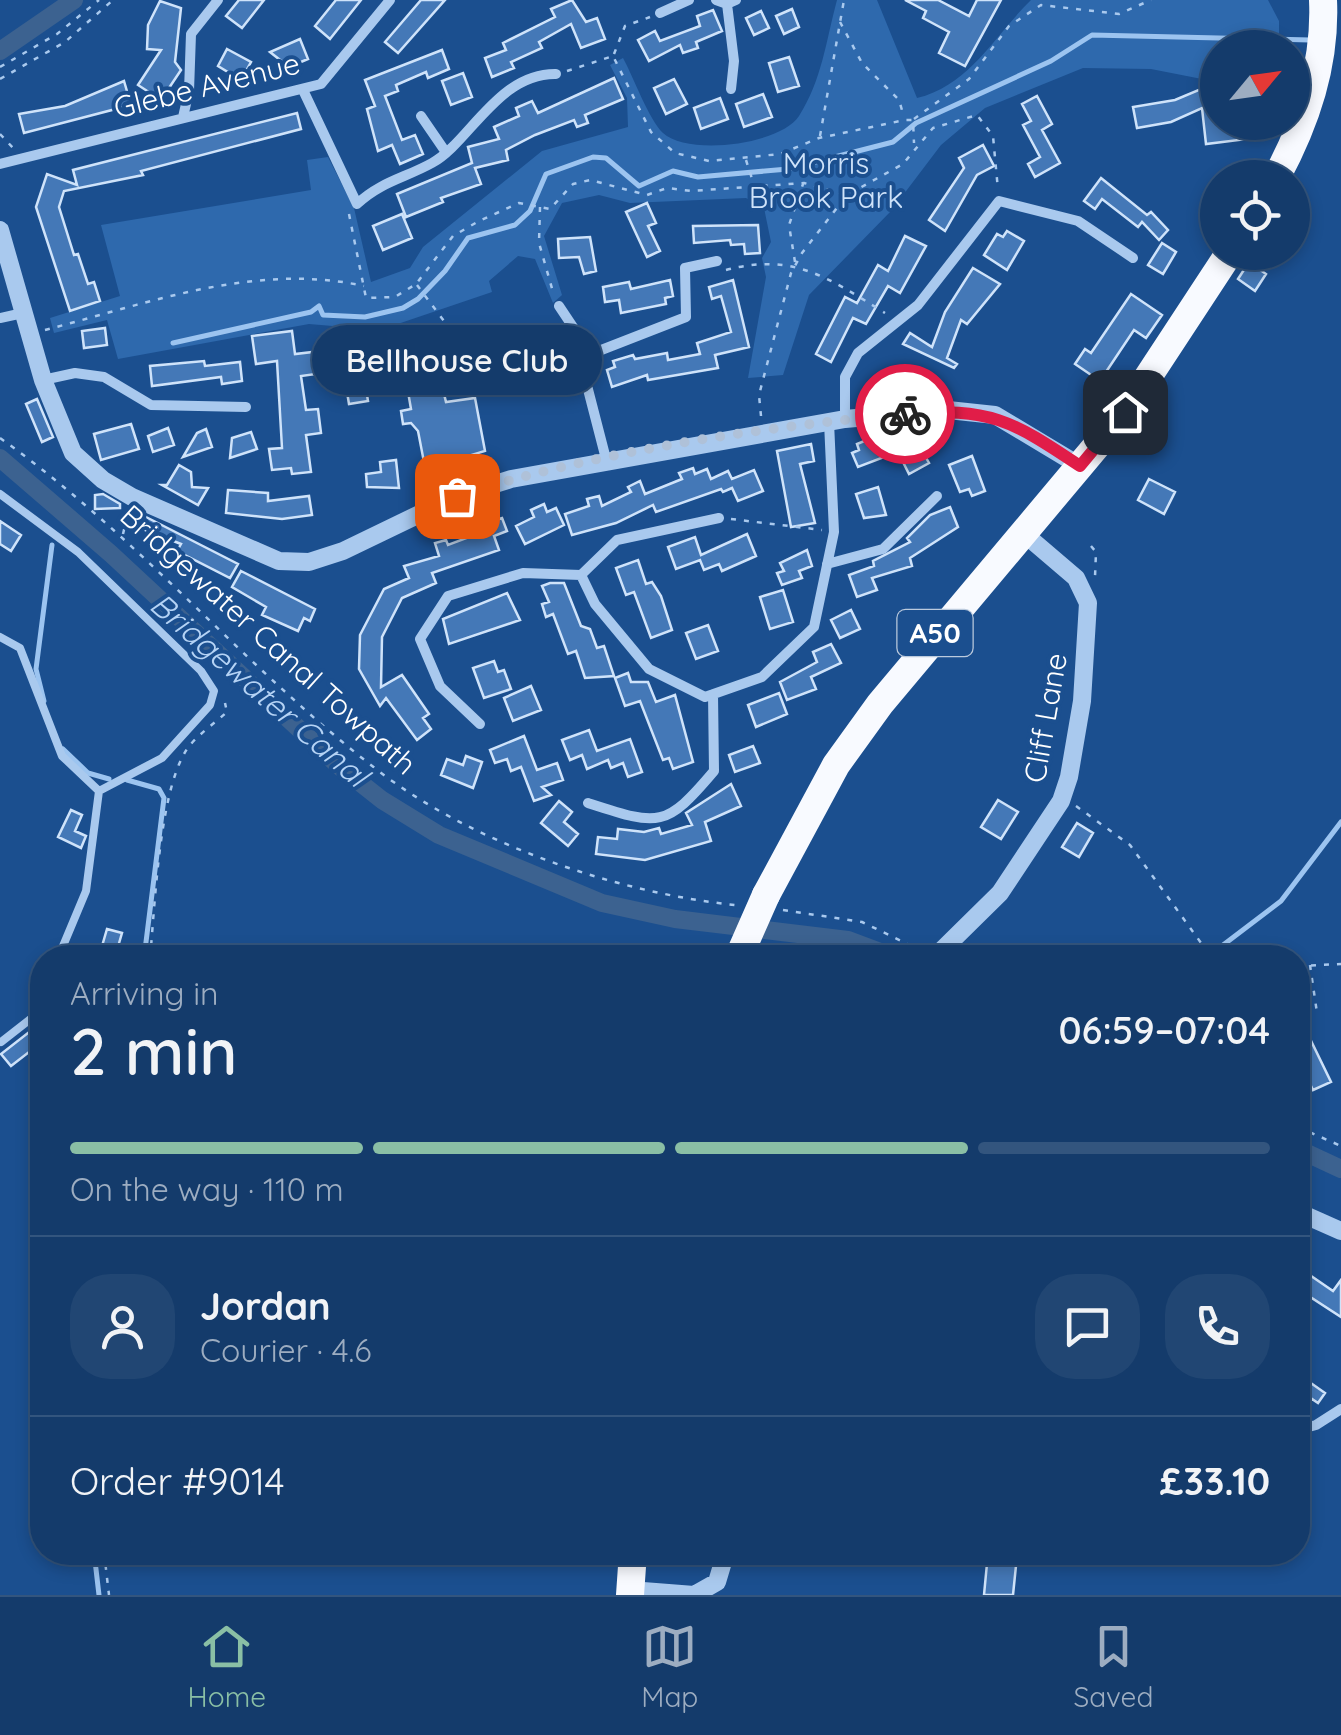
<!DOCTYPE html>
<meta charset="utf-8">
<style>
:root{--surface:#143b6b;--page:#214673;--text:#f1f3f6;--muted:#9dadc1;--line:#33557e;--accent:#8abfa5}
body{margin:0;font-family:Quicksand,sans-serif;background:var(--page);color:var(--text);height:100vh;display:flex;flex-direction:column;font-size:38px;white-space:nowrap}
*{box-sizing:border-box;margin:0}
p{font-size:32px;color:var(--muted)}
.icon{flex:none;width:55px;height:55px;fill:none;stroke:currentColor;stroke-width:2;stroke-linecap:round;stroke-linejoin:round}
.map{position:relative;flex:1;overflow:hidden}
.details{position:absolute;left:30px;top:945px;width:1280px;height:620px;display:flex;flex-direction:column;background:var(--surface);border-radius:40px;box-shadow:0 5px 15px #0003,0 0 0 2px var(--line)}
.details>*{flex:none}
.needle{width:65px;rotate:61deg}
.buttons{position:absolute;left:1200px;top:30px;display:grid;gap:20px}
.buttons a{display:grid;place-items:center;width:110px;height:110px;border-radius:50%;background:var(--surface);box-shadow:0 5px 15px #0003,0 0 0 2px var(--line);font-size:50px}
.pin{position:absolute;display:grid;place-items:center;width:85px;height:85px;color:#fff;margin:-42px;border-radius:20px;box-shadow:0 5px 15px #0006}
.courier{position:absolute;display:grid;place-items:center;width:100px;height:100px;margin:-50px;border:8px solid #e11d48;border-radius:50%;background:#fff;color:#222;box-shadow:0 2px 12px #0007}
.bubble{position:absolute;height:70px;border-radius:35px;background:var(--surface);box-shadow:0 5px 15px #0003,0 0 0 2px var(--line);font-size:32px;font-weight:600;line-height:70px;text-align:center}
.headline em{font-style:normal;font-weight:600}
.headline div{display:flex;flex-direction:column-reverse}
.headline{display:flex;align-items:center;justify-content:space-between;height:170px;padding:0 40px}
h1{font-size:65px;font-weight:600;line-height:75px}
.bar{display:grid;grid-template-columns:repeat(4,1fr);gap:15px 10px;align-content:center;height:120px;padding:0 40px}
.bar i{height:12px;border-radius:8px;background:var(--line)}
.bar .active{background:var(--accent)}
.bar p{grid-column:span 4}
.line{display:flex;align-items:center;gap:25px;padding:0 40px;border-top:2px solid var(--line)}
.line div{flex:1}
.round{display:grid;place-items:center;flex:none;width:105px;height:105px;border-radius:40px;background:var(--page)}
.tabs{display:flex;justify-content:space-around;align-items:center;height:140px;border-top:2px solid var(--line);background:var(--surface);font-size:28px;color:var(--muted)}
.tabs a{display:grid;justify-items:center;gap:5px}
.tabs .active{color:var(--accent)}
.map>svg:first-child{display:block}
.green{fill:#2e69ad}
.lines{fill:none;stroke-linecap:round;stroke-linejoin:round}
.stream{stroke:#9cc4f0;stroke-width:5}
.canal{stroke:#3c6290;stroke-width:18}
.building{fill:#4478b7;stroke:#cfe3fa;stroke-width:2.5}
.path{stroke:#a9c9ee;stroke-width:2.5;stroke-dasharray:5 8;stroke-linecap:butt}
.service{stroke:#a9c9ee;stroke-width:8}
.minor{stroke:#a9c9ee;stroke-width:10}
.tertiary{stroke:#a9c9ee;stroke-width:18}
.trunk{stroke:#f8faff;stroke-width:28}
.trunk-bridge{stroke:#f8faff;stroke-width:28}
.done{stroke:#afc1d8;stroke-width:10;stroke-dasharray:0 18}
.route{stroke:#e11d48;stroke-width:12}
.labels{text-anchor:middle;stroke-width:8;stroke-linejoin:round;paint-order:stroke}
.shield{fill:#1b4f8f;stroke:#bbcadd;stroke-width:2.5}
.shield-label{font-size:28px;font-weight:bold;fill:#fff}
.street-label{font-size:30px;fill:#fff;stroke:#1b4f8f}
.park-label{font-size:30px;fill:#cfe3fa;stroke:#1b4f8f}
.water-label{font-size:32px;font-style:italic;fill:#b5d3f5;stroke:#1b4f8f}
</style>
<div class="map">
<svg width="1341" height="1595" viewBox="0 0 1341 1595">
<rect width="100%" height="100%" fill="#1b4f8f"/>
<!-- green -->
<path class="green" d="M837,0H877L917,98C970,85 994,36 1031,0H1268L1279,21V47L1218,48L1217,75L1207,80L1151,69L1083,68L985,108L941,145L891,211L809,295L783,375L748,378L766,277L762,258L771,242L764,208L746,198L630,203L599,195L562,203L544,236L562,295L553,303L535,259L518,256L489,281L492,292L380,330L309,324L118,359L107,320L54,333L50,318L120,296L101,225L311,190L307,160L328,157L354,208L371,282L410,268L423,247L542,151L628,127L627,98L610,65L623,58C633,76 649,120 663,133C688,156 780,145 799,116C822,80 826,41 837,0Z"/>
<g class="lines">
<!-- stream -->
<path class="stream" d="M173,343L311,312L319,306L323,315L365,317L403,308L418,299L445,271L468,238L515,225L530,211L546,174L593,157L606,158L639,186L673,171L698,177L788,169L893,142L916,123L1051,61L1092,35L1310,40
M44,701L36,669L52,545
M63,749L88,773L109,779
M127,780L159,789L164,798L144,958
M1206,958L1281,901L1341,822
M94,1552L99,1595"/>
<!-- canal -->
<path class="canal" d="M0,51L74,0
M0,458L111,554L339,766L382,800L439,835L602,903L675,919L848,940L896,958
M1298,1149L1341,1169"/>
</g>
<!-- building -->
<path class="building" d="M239,0H264L242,28L226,16Z
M336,0H361L330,39L315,26Z
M421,0H445L398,53L385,42Z
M572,0L586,22L597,18L605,39L581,48L571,24L539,42L542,48L511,62L514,68L492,77L485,58L506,50L503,43L555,17L551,9Z
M905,0H938L969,16L977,0H1001L965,66L939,53L949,32L923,18L926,11Z
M160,1L181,8L175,62L181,70L161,100L138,85L161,50L147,49L148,25Z
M792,9L799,27L784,34L776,16Z
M713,10L722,31L696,42L698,48L683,53L680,45L649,61L638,40L655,31L660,41L700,26L697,16Z
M761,11L769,28L754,35L746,18Z
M300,39L308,59L289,67L270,52Z
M227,49L251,62L241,80L218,66Z
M442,50L449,69L428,78L426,72L396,85L398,91L385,96L402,140L415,135L423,154L400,164L392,145L378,151L367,109L375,106L365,80Z
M789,57L799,86L778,92L769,63Z
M463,73L472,97L451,105L442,81Z
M614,78L623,99L585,115L588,123L577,127L574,120L535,135L506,150L508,160L475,168L481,184L441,198L443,202L406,217L397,194L472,163L468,147L499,139L494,127L519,116L516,108L532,101L538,113Z
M674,79L687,104L666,114L654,88Z
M124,81L131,105L24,133L19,114L65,106Z
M1208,86L1218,107V122H1245L1247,139L1206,144L1202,108L1171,122L1137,128L1133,107L1175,100Z
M763,94L772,117L744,127L736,104Z
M1037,96L1052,124L1042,130L1060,163L1035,177L1028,164L1040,157L1023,125L1031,121L1022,104Z
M720,98L728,119L701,129L694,108Z
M297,113L301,129L141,171L143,175L64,191L59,207L74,255L78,254L88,284L94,282L100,301L70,311L36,207L47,174L77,185L73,170Z
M983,145L994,166L977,175L945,231L929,220L964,168L959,158Z
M1101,178L1147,215L1151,212L1168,230L1159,240L1142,222L1138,227L1102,199L1095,209L1084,201Z
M647,203L656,223L648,226L660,251L647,257L626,212Z
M402,214L412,238L383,250L373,226Z
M758,225L760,253L745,254L744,244L731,245L730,240L694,243L693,226Z
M1007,231L1024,241L1007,270L984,255L997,234L1003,237Z
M905,236L926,246L900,293L888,286L866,324L853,318L831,362L816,354L845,297L857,303L878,265L888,271Z
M590,237L596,271L584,274L579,257L559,258L558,239Z
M1162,243L1176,252L1163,274L1148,265Z
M1249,262L1266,274L1255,291L1238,279Z
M973,268L1000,284L967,324L961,320L947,358L957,364L954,368L903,344L910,333L932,347L945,312Z
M670,280L673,296L665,298L666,304L621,313L619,300L605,302L603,287L629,282L631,289Z
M733,280L749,347L715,355L718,368L648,380L647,375L612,387L607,370L615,367L613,361L633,355L635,359L667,353L668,360L700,354L697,343L731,332L721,296L712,299L709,287Z
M1131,294L1162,315L1146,338L1134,330L1100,381L1075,364L1085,349L1091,353Z
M105,328L107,345L84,348L82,331Z
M428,328L446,402L475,398L485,451L442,464L443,487L429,488L418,431L411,423L403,424L401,411L411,409L406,380L365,383L368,401L349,404L346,386L332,388L328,364L396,353L394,337Z
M292,331L295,354L313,352L316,374L301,376L306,410L318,409L321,433L306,435L311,472L292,474L291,468L272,470L269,449L282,448L277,361L256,364L252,336Z
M204,361L205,366L240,362L242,381L222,384L221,377L152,386L150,366Z
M37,399L53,437L42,442L26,404Z
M131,424L139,449L101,460L94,434Z
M168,428L174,445L153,452L148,436Z
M206,429L212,447L183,457L197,433Z
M251,432L257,449L230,458L232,438Z
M884,433L892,454L858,467L852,453L859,450L857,444Z
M811,444L814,461L800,464L815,523L791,527L777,451Z
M919,445L929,463L909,474L900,456Z
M972,456L985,491L972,496L969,489L960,492L949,465Z
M396,460L399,488L367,487L366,474L381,472L380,462Z
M179,465L191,472L192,487L208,488L198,505L162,485H167Z
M693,468L695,474L707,469L711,479L728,471L732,479L754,470L763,491L738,501L732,488L723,492L721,489L656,512L653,505L616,523L572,535L565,514L589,506L587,499L599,496L602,506L631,492L628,487L640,481L645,494L682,479L679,473Z
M1149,479L1175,492L1164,514L1138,500Z
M878,487L886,515L864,518L856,494Z
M228,490L268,493V501L309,496L312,515L282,519L226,513Z
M103,494L120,504V508L95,509V495Z
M544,504L547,512L556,508L564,525L525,544L516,526L534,517L531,510Z
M950,507L958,527L910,558L912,566L872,578L877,590L857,597L849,575L874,566L873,561L910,542L907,538L930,515Z
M144,516L238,564L230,578L177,551L181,544L140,528Z
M502,518L507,531L494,536L499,550L432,573L436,583L402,598L382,637L381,687L402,675L429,714L423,718L431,729L417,740L386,698L380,706L359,669L360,635L384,589L409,578L404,566L439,556L435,543L446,540L448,545L488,530L486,523Z
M0,521L21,535L11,551L0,544Z
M747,534L756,556L722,571L719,564L704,570L700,560L676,569L668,547L695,537L701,555Z
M807,550L812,566L799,571L802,578L782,585L777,573L784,571L780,563Z
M638,560L646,584L652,582L661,596L672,630L651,638L634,592L626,595L616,568Z
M241,571L315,609L310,621L304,618L298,631L262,615L266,607L232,587Z
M550,583H564L581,626L590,629L597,648L604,646L614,676L585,678L576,651L568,654L553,614L546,617L542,604L549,602L542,586Z
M783,590L793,622L770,629L760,597Z
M507,593L520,620L449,644L443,619Z
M851,610L860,629L840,638L831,620Z
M708,625L718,651L696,659L686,633Z
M831,644L841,663L811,677L816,689L787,700L780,682L817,662L813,652Z
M494,661L498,672L504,670L511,689L484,698L473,668Z
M628,673L631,682H648L656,702L675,695L693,762L673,769L669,758L663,760L640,701L625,706L615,678Z
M531,686L541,710L513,721L504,698Z
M779,693L787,714L756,727L748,705Z
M589,730L597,751L630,739L642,772L628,777L623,763L611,768L608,760L587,769L582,755L570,760L562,740Z
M524,736L537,770L557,763L563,780L542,787L551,795L534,801L521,767L511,771L507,759L495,763L490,750Z
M753,746L760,763L735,772L729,755Z
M466,756L482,762L473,788L441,775L447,759L463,765Z
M731,784L741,806L705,822L711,841L645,860L596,854L598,837L617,839L618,829L644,832L659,828L661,834L692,825L686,813Z
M998,800L1018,812L1001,839L981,827Z
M559,801L572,812L564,822L578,834L568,846L541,823Z
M71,810L82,815L75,831L86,836L81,848L58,837Z
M1077,823L1093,833L1079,857L1062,847Z
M107,929L122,933L115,957L100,953Z
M1298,1014L1331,1082L1313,1090L1298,1059Z
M42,1022V1042L11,1066L1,1054Z
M1298,1267L1333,1291L1341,1280V1317L1298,1289Z
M1298,1374L1325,1393L1318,1403L1312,1399L1307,1405L1298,1398Z
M988,1553L1017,1556L1013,1595H984Z"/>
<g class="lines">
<!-- path -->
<path class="path" d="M840,22L862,63L899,100L904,117
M614,54L625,26L650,17
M0,67L57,34L99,0
M567,71L613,56L651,132L675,153L709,161L780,154L819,138L905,120H913L914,143
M0,79L65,42L113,0
M914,119L969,79L1009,26L1041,5L1119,14L1151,0
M0,134L14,149
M820,136L844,0
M746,160L754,185
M540,207L539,243L553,292
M349,214L366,298L395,297L416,284L453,236L479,221L519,203L550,209L573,184L590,180L647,195L667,188L691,191L804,183L847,195
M795,262L789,225L803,184
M726,270C794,252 828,278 885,313
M417,285L450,329
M45,330C149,303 256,262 364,286
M761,416L759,395L791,273L802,253L847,195L903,164L933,128L977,115L993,136L998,190
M0,438C137,535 244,667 376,769C471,843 617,893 735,905
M731,519L822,530
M123,534L128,513
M1091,546L1096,552L1095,577
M1076,806L1130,845L1212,958
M783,910L862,922L918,949
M971,944L983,958
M150,958C155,906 159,791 187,749C197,735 215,723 227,712L225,703
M1310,965L1317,1013
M1298,966L1341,964
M1298,1127L1341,1146
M104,1552L109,1595"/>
<!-- service -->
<path class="service" d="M0,494L78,552L201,671L214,691L210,705L162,758L99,791
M0,637L20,648L62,756L99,791
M58,958L86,891L99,791
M1,1042L42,1010"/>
<!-- minor -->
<path class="minor" d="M716,0L727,4L736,0
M727,4L734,61L731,89
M660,13L689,0
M303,90L357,204C380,182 405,178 432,163C469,143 498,73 556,74
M421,116L445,151
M183,117L189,91L191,34L218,0
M0,164L321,84L390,0
M559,306L591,354
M0,318L23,313
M43,380L75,373L104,377L151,405L246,407
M845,419V377L858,353L918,305L999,201L1078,221L1133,258
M606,459L583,370L591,354L686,317L685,268L717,261
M827,564L883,549L937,496
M581,575L617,540L719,518
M480,724L440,686L420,639L448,596L523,573L581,575L595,604L649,669L705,697L762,677L814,627L834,532L829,422
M588,803C659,826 665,829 714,771L713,694
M1298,1430L1316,1425L1341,1409"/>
<!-- tertiary -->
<path class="tertiary" d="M0,230L43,380L73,453L103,480L132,497L279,561L309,562L343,551L457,496L511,479L845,419L948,410L995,415L1080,466
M934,958L1000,893L1061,801L1069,777L1082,701L1088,603L1076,578L1021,531
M1298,1212L1341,1231
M630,1590L694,1595
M694,1595L717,1582L726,1552"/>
<!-- trunk -->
<path class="trunk" d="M1276,178C1306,122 1326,64 1323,0
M766,895L836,765L880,704L1125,412L1230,252
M630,1595L633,1552"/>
<!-- trunk-bridge -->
<path class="trunk-bridge" d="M740,954L766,895"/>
</g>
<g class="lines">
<!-- done -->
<path class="done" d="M457,496C594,452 761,427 905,414"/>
<!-- route -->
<path class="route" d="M905,414C990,407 1011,420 1080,466L1125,412"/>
</g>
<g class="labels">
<!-- shield labels -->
<rect class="shield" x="897.5" y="610" width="75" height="46" rx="8"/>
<g class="shield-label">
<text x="935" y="643">A50</text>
</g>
<!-- street labels -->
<g class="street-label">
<text transform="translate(207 86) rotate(-14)" y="10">Glebe Avenue</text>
<text transform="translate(268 640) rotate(42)" y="10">Bridgewater Canal Towpath</text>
<text transform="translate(1046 718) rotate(-80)" y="10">Cliff Lane</text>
</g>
<!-- park labels -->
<g class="park-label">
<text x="826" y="174">Morris<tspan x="826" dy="34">Brook Park</tspan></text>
</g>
<!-- water labels -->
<g class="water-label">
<text transform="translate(259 690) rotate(41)" y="11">Bridgewater Canal</text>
</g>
</g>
</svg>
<div class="buttons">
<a><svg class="needle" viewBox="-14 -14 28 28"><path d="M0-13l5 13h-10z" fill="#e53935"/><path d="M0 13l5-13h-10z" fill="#9dadc1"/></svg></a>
<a><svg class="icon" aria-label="locate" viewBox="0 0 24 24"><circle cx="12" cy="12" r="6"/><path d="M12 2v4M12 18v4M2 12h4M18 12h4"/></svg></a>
</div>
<div class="pin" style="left:457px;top:496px;background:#ea580c"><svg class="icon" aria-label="bag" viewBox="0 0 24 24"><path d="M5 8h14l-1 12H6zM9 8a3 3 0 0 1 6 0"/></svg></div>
<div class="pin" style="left:1125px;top:412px;background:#1f2937"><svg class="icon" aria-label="home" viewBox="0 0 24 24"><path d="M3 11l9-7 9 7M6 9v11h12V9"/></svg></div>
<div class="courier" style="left:905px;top:414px"><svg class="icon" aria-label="bike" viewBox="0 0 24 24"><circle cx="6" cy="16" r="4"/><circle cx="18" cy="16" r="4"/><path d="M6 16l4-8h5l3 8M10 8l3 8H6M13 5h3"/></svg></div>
<div class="bubble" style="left:312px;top:325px;width:290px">Bellhouse Club</div>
<section class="details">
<div class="headline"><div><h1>2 min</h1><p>Arriving in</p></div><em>06:59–07:04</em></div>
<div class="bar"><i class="active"></i><i class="active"></i><i class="active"></i><i></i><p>On the way · 110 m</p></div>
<div class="line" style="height:180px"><a class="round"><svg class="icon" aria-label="person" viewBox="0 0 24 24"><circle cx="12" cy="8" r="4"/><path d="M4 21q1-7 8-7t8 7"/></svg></a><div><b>Jordan</b><p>Courier · 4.6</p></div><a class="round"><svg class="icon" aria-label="chat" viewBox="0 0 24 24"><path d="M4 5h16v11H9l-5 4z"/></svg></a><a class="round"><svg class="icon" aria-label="phone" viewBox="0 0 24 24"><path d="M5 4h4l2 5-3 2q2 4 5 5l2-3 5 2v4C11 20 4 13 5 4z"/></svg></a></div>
<div class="line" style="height:130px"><div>Order #9014</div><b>£33.10</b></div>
</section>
</div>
<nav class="tabs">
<a class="active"><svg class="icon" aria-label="home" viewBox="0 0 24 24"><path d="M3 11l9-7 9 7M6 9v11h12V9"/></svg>Home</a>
<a><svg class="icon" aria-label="map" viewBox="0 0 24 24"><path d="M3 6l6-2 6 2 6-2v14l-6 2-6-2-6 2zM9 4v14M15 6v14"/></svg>Map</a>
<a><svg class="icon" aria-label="saved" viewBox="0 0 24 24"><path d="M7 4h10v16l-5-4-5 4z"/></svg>Saved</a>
</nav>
